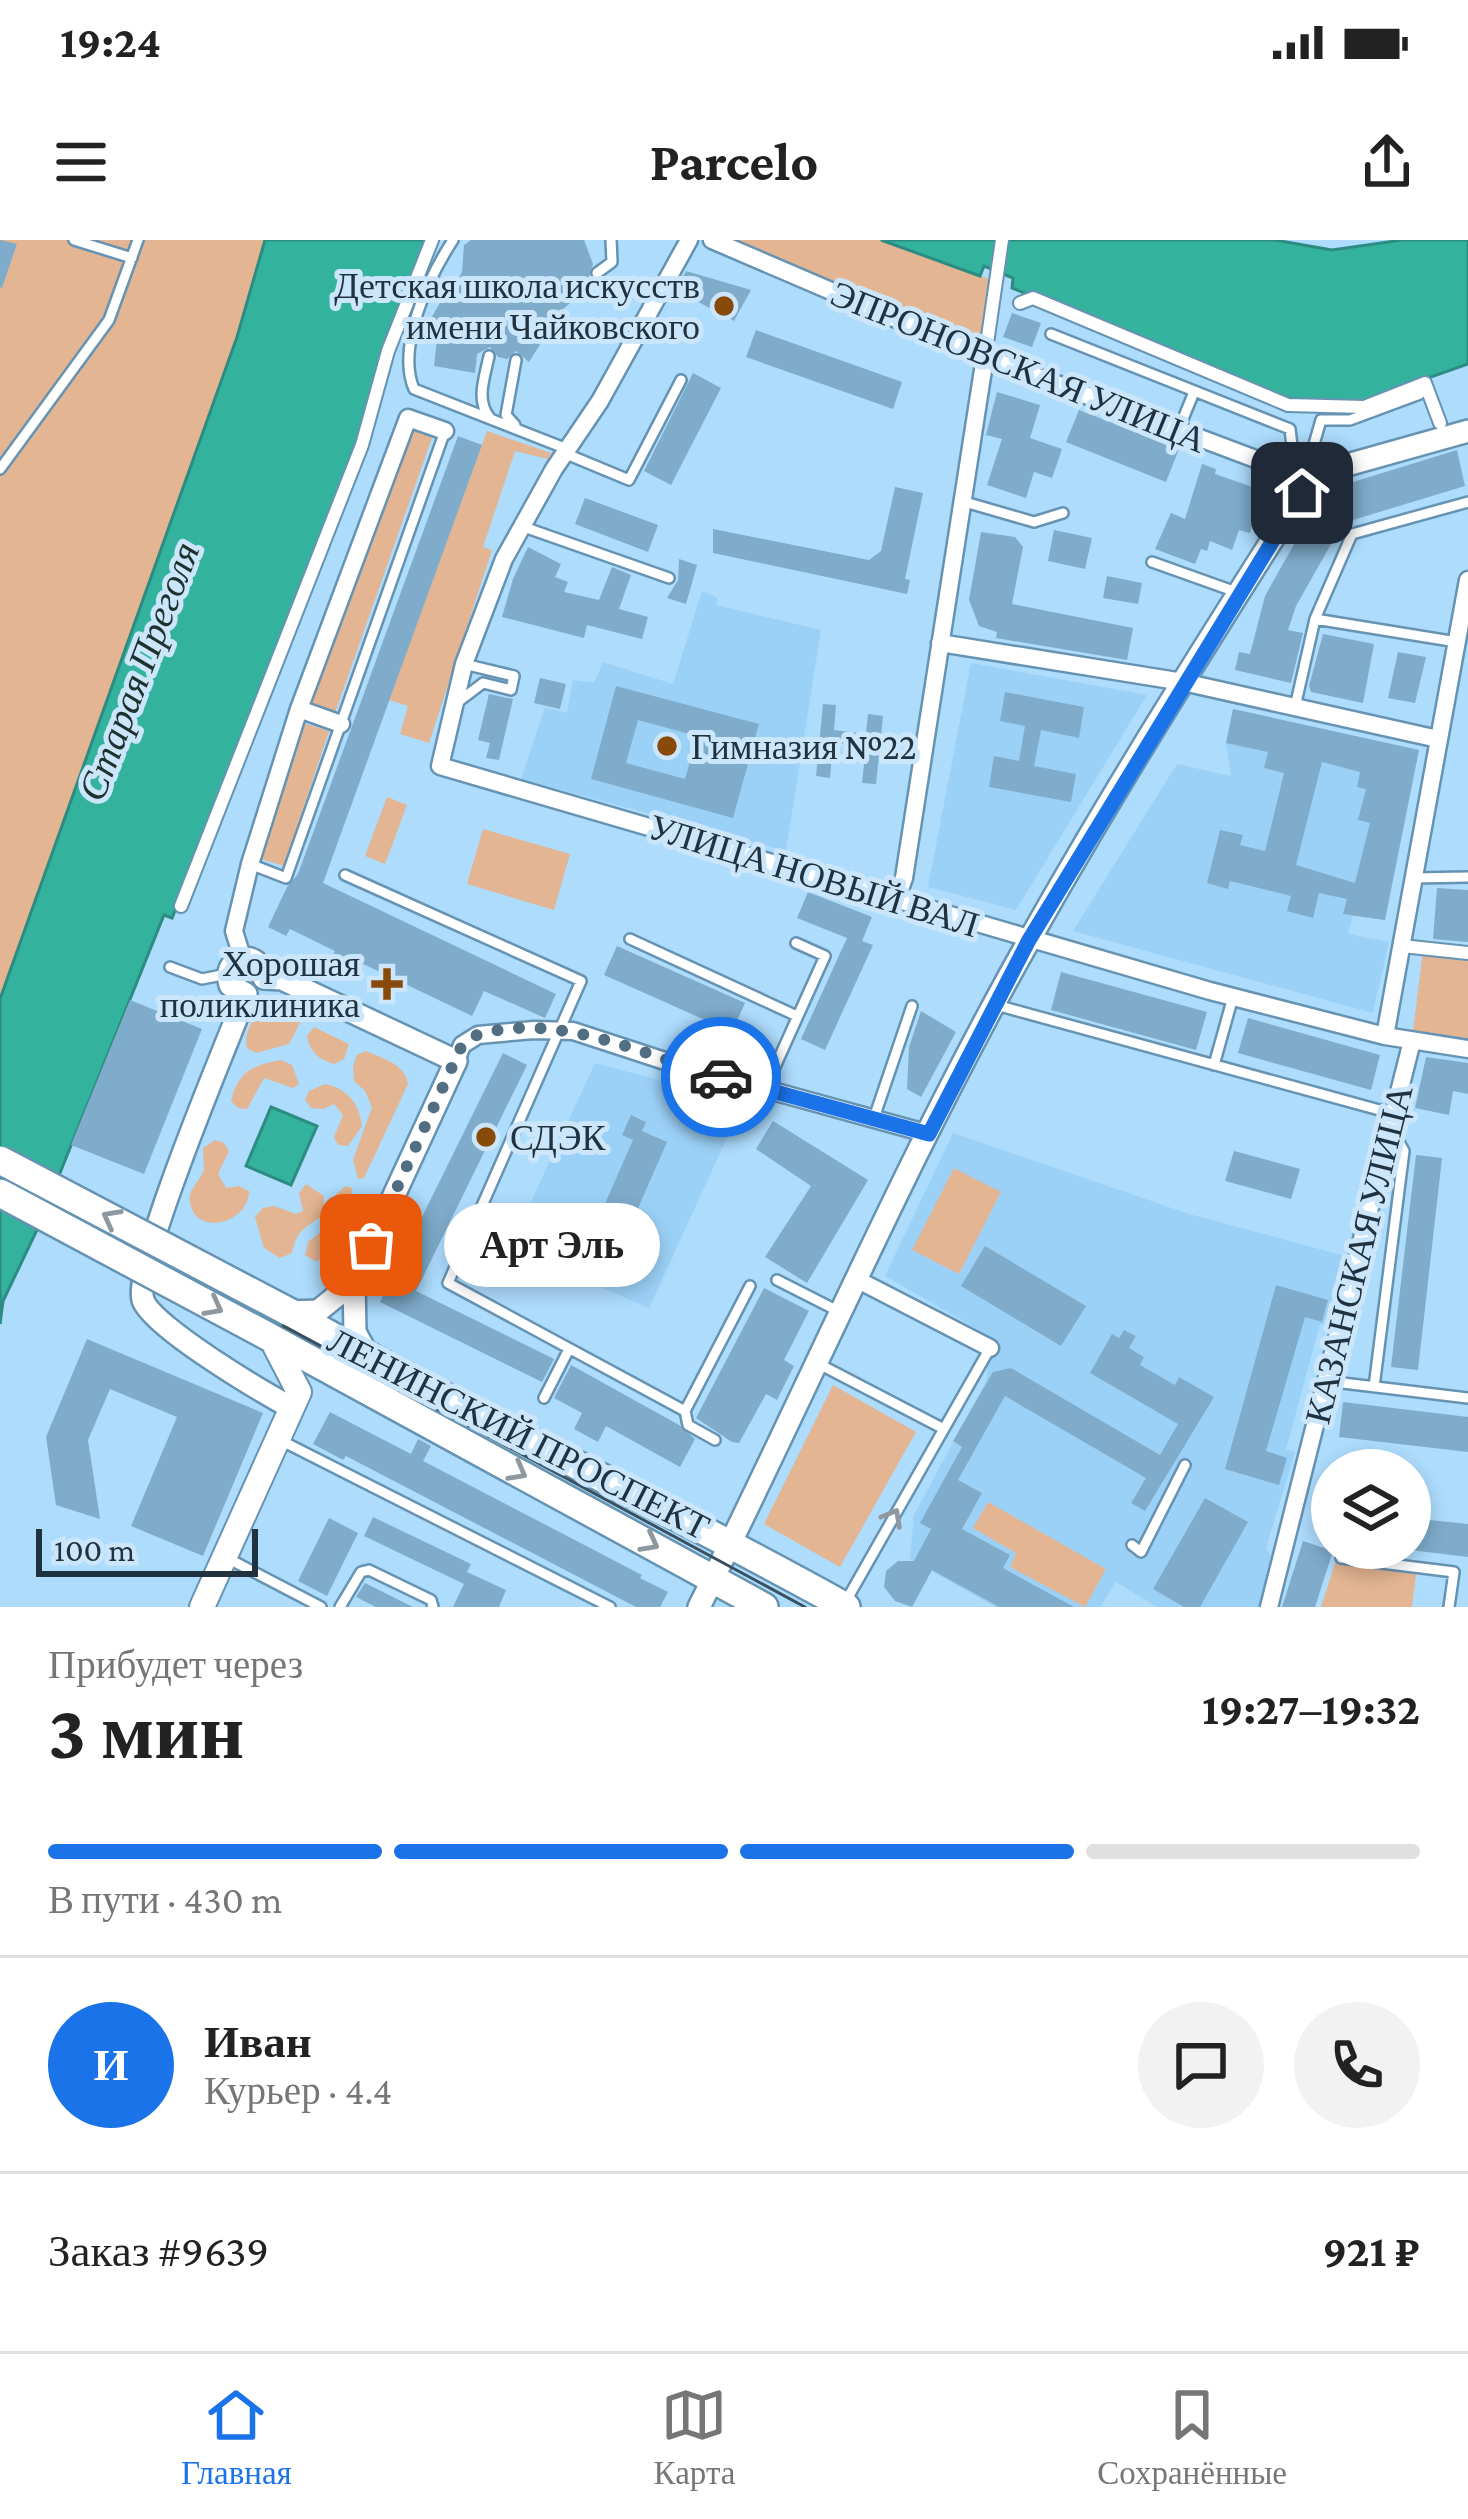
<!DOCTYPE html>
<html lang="ru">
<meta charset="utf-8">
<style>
:root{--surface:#fff;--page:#f2f2f2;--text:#222;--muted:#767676;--line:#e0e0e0;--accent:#1a73e8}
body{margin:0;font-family:"Crimson Pro",serif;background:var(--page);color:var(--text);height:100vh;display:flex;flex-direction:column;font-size:45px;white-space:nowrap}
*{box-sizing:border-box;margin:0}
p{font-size:39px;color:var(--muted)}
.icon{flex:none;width:66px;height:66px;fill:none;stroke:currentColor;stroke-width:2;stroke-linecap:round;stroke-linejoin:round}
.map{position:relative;height:1367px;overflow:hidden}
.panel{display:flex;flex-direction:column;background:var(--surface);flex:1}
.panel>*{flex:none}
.buttons{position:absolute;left:1311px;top:1209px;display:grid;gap:24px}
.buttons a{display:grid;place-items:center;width:120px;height:120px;border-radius:50%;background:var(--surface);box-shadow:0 6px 18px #0003;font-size:60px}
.scale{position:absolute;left:36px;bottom:30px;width:222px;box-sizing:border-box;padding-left:12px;border:6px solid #20323f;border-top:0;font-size:33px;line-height:42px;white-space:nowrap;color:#20323f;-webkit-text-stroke:9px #cbe6fa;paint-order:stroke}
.pin{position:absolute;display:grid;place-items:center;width:102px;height:102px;color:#fff;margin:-51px;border-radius:24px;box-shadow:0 6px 18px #0006}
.courier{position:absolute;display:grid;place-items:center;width:120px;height:120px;margin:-60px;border:9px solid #1a73e8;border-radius:50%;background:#fff;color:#222;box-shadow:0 3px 15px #0007}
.bubble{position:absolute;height:84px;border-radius:42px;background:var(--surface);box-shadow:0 6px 18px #0003;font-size:39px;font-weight:700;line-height:84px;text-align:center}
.head em{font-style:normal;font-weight:700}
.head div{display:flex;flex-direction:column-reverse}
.head{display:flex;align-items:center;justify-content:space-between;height:204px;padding:0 48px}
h1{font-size:78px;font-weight:700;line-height:90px}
.bar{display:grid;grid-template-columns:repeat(4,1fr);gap:18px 12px;align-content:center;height:144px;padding:0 48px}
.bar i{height:15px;border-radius:9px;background:var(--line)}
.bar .active{background:var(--accent)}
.bar p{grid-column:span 4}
.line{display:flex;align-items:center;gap:30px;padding:0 48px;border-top:3px solid var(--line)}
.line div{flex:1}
.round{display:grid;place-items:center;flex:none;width:126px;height:126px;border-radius:63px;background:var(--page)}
.status{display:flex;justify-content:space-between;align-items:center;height:84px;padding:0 60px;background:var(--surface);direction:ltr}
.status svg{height:33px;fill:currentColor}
header{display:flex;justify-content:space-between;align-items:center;height:156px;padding:0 48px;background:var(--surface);font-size:54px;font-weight:700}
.menu{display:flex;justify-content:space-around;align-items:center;height:168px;border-top:3px solid var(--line);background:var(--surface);font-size:33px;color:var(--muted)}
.menu a{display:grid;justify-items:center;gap:6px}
.menu .active{color:var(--accent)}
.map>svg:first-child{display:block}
.built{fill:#9cd1f7}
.green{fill:#e3b592}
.water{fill:#33b39e;stroke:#2d8c82;stroke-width:3}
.building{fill:#7faccb;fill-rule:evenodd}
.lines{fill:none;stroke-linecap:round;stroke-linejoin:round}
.service-casing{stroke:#6793b2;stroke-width:14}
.pedestrian-casing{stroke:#6793b2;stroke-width:16}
.minor-casing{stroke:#6793b2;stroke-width:21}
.tertiary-casing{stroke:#6793b2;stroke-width:26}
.secondary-casing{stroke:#6793b2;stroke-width:28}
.primary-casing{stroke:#6793b2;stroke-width:32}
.service{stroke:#fff;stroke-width:9}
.pedestrian{stroke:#fff;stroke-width:12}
.minor{stroke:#fff;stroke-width:16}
.tertiary{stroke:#fff;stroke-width:21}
.secondary{stroke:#fff;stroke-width:24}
.primary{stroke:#fff;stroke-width:27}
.tram{stroke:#395061;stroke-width:3}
.primary-bridge-casing{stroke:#6793b2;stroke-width:32;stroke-linecap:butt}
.primary-bridge{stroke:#fff;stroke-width:27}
.oneway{stroke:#90989f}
.done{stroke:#516e82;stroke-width:12;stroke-dasharray:0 21.6}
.route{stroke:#1a73e8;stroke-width:15}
.poi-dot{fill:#874a08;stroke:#cbe6fa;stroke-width:4.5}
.labels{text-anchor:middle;stroke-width:10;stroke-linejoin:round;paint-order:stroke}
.poi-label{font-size:36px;fill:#20323f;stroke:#cbe6fa;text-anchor:end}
.street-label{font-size:36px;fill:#20323f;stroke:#cbe6fa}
.water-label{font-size:39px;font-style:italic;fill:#1d322e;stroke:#cbe6fa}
</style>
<div class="status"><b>19:24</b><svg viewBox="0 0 49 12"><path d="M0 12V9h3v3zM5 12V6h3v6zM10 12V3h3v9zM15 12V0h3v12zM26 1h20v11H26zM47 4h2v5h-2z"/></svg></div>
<header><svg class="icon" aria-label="menu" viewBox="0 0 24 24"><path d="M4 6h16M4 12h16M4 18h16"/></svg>Parcelo<svg class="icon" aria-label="share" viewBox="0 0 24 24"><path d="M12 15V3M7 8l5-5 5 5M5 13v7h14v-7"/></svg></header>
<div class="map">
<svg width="1468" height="1367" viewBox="0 0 1468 1367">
<rect width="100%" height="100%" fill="#addcfd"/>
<!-- built -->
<path class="built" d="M702,351L718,358L716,365L821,390L786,611L521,539L545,467L567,473L573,440L594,443L603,422L673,444Z
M971,423L1147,455L1016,670L928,647Z
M1233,469L1419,510L1385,680L1353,676L1348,694L1389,702L1373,773L1073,691L1177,524L1231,536L1226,503Z
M595,823L730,859L731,889L649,1068L510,1007Z
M953,893L1189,974L1345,1016L1330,1086L1320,1084L1286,1209L1295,1212L1266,1308L1273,1320L1260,1367H1157L1116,1342L1100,1367H995L910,1319L914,1275L986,1141L990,1108L991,1097L885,1036Z"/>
<!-- green -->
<path class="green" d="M0,0H265L237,97L0,759Z
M712,0H881L997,42L985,117Z
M412,190L432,198L335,473L311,465Z
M487,191L551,213L548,219L515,211L483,307L492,310L429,503L400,494L408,466L389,460Z
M303,483L329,491L284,626L258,618Z
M387,557L407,565L385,624L365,616Z
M483,589L570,614L554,670L467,644Z
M1423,711L1468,717V798L1413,791Z
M270,766L301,781L289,804L256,813L247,808C243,790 255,774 270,766Z
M314,787L349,804L344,819L334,824C319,819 310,813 307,796Z
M366,811C384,819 405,824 408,844L364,938L358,939L353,920L372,867L365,851L354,841L353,826L357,815Z
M281,820L292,825L299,844L293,848L264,838L247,869L238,868L231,861C238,832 252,825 281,820Z
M325,844C348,849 359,863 362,886L348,906L338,905L334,897L343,875L334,864L323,869L311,868L305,860L309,851Z
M215,900L224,903L229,911L218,934L226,948L239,946L249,951C249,983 196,997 190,963C187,948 202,941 204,928C204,926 203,910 203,908Z
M954,928L1001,952L959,1034L912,1010Z
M306,944L324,956L323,976C305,987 296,991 292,1013L280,1018L264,1008L255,977L263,968L274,966L296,974L303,971L299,953Z
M346,946L352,948V960L322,1016L317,1022L305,1015L308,1002L331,984L336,954Z
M833,1145L916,1192L840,1327L764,1284Z
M988,1262L1106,1329L1085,1367L1010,1327L1016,1313L973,1288Z
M1337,1317L1417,1327L1412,1367H1321Z"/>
<!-- water -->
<path class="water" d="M265,0H427L384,109L342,251L172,678L164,675L37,990L3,1061L0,1084V759L237,97Z
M881,0H1275L1332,10L1402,0H1468V124L1363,161L1289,159L1012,48L1013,38L984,26L980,36Z
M271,867L317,886L291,945L246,926Z"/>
<!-- building -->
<path class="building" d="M0,0L17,4L2,48L0,47Z
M471,0H584L593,24L589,37L601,43L578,56L561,71L529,122L516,111L507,119L498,117L490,107L477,114L475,133L434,126L437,100L430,80L441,61L452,51L462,32L464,5Z
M686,31L751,50L734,81L676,50Z
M1012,73L1041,83L1032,107L1003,97Z
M756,90L902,142L893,169L746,117Z
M693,133L721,148L671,245L644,231Z
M997,152L1040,165L1030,198L1062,209L1052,238L1034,232L1026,258L987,245L1002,199L986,195Z
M1079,170L1179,209L1166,242L1066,202Z
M458,196L482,205L323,643L556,754L545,778L484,751L472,776L399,741L396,748L379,740L382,733L349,717L346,724L332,717L335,711L290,689L286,696L268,687L287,647L298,634Z
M1457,210L1465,246L1343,283L1296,366L1288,390L1303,393L1291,443L1235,430L1239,412L1250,414L1265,356L1324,251Z
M1202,224L1216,229L1215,234L1264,251L1250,293L1239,290L1232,310L1210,301L1207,311L1201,309L1195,324L1155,309L1171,273L1185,279Z
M895,247L923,253L905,339L910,340L907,354L713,313V289L869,320L881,311Z
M585,258L658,285L648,312L575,284Z
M1054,290L1092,298L1085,329L1048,321Z
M981,292L1015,297L1023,307L1012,364L1133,388L1127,420L996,398L997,392L979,386L969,360Z
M528,307L561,324L555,337L568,342L564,352L599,360L612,327L631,335L619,369L648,377L642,399L587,385L584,398L502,377L513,339Z
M679,319L697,325L686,364L667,358L678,340Z
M1107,336L1142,343L1138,364L1103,358Z
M1323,394L1374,404L1363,463L1311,452L1309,446Z
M1398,412L1426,417L1415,463L1388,458Z
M540,438L566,444L560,469L534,463Z
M616,446L759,484L733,578L591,539ZM638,480L697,496L685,539L626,523Z
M1005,452L1084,467L1079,498L1041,490L1034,526L1076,534L1071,562L989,547L994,516L1019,521L1025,486L1000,481Z
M489,454L513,459L499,520L486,518L490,503L478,500Z
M823,464L836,465L834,490L866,494L868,474L883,476L876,544L862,543L866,506L833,503L830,538L816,536Z
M1233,469L1419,510L1385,680L1343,674L1347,659L1319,653L1313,678L1287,671L1291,656L1230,641L1228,649L1207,643L1220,590L1243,595L1240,605L1265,611L1284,533L1264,528L1268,512L1226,503ZM1322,522L1360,532L1357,547L1366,549L1358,580L1370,583L1355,643L1296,625Z
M1437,648L1468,650V702L1433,699Z
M808,652L872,677L862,701L873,705L825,810L801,799L847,698L797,678Z
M617,706L745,763L732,792L604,735Z
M1061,732L1207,772L1196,810L1051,770Z
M130,760L202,789L144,934L71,905Z
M921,771L956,792L921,857L907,849L909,807Z
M1248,778L1380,815L1371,850L1238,813Z
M503,813L527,825L416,1051L554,1119L542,1142L380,1062Z
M1426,817L1468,823V854L1453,851L1449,875L1415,868Z
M631,875L646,882L642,891L667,902L628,991L602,979L598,989L583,983L592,963L603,968L633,900L622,895Z
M773,881L868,940L807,1043L765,1017L811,946L756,909Z
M1234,911L1300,929L1291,959L1225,941Z
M1416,915L1442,918L1418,1130L1391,1127Z
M985,1006L1086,1066L1061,1106L961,1046Z
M1276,1045L1328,1060L1322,1082L1305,1077L1266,1211L1287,1218L1279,1245L1225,1229Z
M764,1048L809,1071L784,1120L794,1126L777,1160L766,1154L739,1203L732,1202L696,1178Z
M1124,1090L1136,1096L1129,1108L1144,1117L1140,1125L1175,1145L1179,1137L1214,1157L1145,1271L1131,1263L1146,1238L1005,1156L958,1240L982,1253L962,1289L1010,1315L1003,1328L1074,1367H999L932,1330L912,1367L895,1361L884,1347L886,1331L898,1321H914L931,1289L920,1283L962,1207L953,1201L993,1132L1011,1128L1160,1215L1178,1184L1090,1133L1112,1094L1119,1098Z
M87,1099L263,1173L203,1316L131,1286L177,1177L110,1149L88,1200L100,1279L56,1265L46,1197Z
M571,1125L679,1185L695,1199L680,1227L606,1186L598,1202L574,1189L582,1173L554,1158Z
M1343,1162L1468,1177V1212L1339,1197Z
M330,1172L411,1214L418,1199L431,1206L423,1221L642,1335L640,1338L668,1352L660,1367H636L346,1216L343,1220L313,1204Z
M1205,1258L1248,1282L1200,1367H1184L1153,1349Z
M373,1277L471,1324L467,1332L506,1350L499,1367H453L464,1344L364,1296Z
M329,1278L358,1293L327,1356L298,1341Z
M1410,1278L1468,1284V1317L1410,1310Z
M1303,1301L1333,1311L1315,1367H1282Z
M365,1343L413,1367H376L356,1357Z"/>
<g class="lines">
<!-- service casing -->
<g class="service-casing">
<path id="service" d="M74,0L132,18
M453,0C429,37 396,106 414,149L567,209
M597,33L612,22L611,0
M1051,94L1290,189L1292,206L1307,222
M489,116C485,137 475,160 490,178
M515,185L506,175L516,120
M1178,191L1194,152
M564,213L629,240L681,140
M1308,225L1321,180H1350L1420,154
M0,229L109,80L138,0
M965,262L1034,282L1063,273
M521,286L669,338
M1152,322L1239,353
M1315,379L1352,294L1468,262
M458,462L483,443L511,450L514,436L464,424
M1295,467L1315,379L1457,402
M250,624L286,638L445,191
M345,635L581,741L448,1043L685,1171L750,1046
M1414,638L1468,637
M630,699L797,776
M170,727L202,739L227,734
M996,765L1394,874
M1214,825L1233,757
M765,849L825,716L796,703
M874,878L912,766
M777,1040L842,1073
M819,1124L942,1188
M1326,1141L1468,1158
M1374,1147L1404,911L1391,888
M544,1158L569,1109
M685,1171L688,1185L715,1200
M278,1199L610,1367
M1132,1305L1141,1312L1185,1225
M1341,1318L1454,1332L1449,1367
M229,1319L321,1367
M846,1361L990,1108
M340,1367L361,1332L369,1330L431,1360L433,1367"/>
</g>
<!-- pedestrian casing -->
<g class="pedestrian-casing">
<path id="pedestrian" d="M1020,63L1033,58L1288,165L1364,167L1425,143L1440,183
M985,117L1002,0
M181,666L362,205L388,111L432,0
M1402,706L1468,713"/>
</g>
<!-- minor casing -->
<g class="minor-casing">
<path id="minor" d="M689,0L600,161L554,229L504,319L464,424L440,526L1210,751L1385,796L1468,809
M712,0L985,117L1295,234H1315
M940,403L1183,442L1438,499
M299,469L341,484
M896,660L904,638L985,117
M242,717L234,691L250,624L299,469L408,178L445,191
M1385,796L1468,340
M456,821L462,805L478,795L534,790L573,791L674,824L929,894
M858,1040L990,1108
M1269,1367L1412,801"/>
</g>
<!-- tertiary casing -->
<g class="tertiary-casing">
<path id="tertiary" d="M264,738L282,739L456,821L354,1042L355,1092L369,1118
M246,754C228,801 132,1026 143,1060C152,1087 264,1153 292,1168
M246,754L230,745C221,715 260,707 264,738
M289,1072L318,1071L354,1042
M699,1367C810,1145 908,914 1031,697C1116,546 1209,399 1302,253L1315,234L1468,191"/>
</g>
<!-- secondary casing -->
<g class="secondary-casing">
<path id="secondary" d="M271,1098L299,1152
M202,1367L299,1152"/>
</g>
<!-- primary casing -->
<g class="primary-casing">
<path id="primary" d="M289,1072C471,1176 662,1264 846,1367
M271,1098L764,1367"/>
</g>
<!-- service -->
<use href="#service" class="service"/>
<!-- pedestrian -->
<use href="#pedestrian" class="pedestrian"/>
<!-- minor -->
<use href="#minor" class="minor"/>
<!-- tertiary -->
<use href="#tertiary" class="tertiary"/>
<!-- secondary -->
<use href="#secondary" class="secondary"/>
<!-- primary -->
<use href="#primary" class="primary"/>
<!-- tram -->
<path class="tram" d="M0,933L805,1367"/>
<!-- primary-bridge casing -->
<g class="primary-bridge-casing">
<path id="primary-bridge" d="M0,920L289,1072
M0,953L271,1098"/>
</g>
<!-- primary-bridge -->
<use href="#primary-bridge" class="primary-bridge"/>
</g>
<!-- one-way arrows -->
<defs><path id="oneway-chevron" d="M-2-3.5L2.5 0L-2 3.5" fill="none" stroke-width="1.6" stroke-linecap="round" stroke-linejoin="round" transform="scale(3)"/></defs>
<g class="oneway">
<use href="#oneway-chevron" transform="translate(111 978) rotate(-152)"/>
<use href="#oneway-chevron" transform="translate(214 1067) rotate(28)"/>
<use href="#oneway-chevron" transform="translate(518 1232) rotate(29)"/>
<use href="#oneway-chevron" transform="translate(893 1277) rotate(-61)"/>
<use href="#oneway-chevron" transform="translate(650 1303) rotate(28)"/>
</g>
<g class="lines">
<!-- done -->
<path class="done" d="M371,1005L462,805L469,798C551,767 642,815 721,837"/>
<!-- route -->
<path class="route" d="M721,837L929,894L1029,700L1302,253"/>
</g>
<!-- markers -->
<g class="poi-dot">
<circle cx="724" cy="66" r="12"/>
<circle cx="667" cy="506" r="12"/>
<path d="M381 726h12v12h12v12h-12v12h-12v-12h-12v-12h12z"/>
<circle cx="486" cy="897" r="12"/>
</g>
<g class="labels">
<!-- poi labels -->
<g class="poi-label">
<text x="700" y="58">Детская школа искусств<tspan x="700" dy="41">имени Чайковского</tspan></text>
<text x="691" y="519" text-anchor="start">Гимназия №22</text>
<text x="360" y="736">Хорошая<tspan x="360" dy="41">поликлиника</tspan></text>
<text x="510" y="910" text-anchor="start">СДЭК</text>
</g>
<!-- street labels -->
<g class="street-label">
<text transform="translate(1019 126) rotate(22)" y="13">ЭПРОНОВСКАЯ УЛИЦА</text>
<text transform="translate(814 635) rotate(17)" y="13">УЛИЦА НОВЫЙ ВАЛ</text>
<text transform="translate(1358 1014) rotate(-76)" y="13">КАЗАНСКАЯ УЛИЦА</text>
<text transform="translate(519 1193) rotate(27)" y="13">ЛЕНИНСКИЙ ПРОСПЕКТ</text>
</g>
<!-- water labels -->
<g class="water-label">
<text transform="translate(138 431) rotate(-69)" y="14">Старая Преголя</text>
</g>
</g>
</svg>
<div class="buttons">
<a><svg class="icon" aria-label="layers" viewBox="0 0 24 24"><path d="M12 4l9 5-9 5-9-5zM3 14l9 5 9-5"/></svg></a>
</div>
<div class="scale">100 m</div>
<div class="pin" style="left:371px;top:1005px;background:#ea580c"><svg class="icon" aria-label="bag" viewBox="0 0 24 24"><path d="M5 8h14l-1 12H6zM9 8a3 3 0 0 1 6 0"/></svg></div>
<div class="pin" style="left:1302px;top:253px;background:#1f2937"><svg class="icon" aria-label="home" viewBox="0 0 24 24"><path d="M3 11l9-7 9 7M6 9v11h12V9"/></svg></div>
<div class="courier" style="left:721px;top:837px"><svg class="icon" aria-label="car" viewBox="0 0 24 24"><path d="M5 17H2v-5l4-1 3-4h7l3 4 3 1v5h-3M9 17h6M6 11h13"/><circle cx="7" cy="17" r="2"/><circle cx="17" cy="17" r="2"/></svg></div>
<div class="bubble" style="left:444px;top:963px;width:216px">Арт Эль</div>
</div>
<section class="panel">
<div class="head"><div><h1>3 мин</h1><p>Прибудет через</p></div><em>19:27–19:32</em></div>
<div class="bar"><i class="active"></i><i class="active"></i><i class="active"></i><i></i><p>В пути · 430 m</p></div>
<div class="line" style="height:216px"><b class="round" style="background:var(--accent);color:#fff">И</b><div><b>Иван</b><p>Курьер · 4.4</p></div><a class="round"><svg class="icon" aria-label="chat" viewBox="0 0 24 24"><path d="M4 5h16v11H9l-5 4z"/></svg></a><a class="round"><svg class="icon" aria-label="phone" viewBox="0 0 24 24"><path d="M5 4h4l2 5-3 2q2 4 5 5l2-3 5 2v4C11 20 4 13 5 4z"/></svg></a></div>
<div class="line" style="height:156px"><div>Заказ #9639</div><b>921 ₽</b></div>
</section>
<nav class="menu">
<a class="active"><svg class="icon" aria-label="home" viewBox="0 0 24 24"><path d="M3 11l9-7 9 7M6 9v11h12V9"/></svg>Главная</a>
<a><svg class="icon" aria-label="map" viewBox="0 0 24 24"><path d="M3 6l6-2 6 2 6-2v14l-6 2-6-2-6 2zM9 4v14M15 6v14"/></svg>Карта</a>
<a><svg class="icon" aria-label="saved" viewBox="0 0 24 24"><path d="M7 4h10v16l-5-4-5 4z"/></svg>Сохранённые</a>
</nav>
